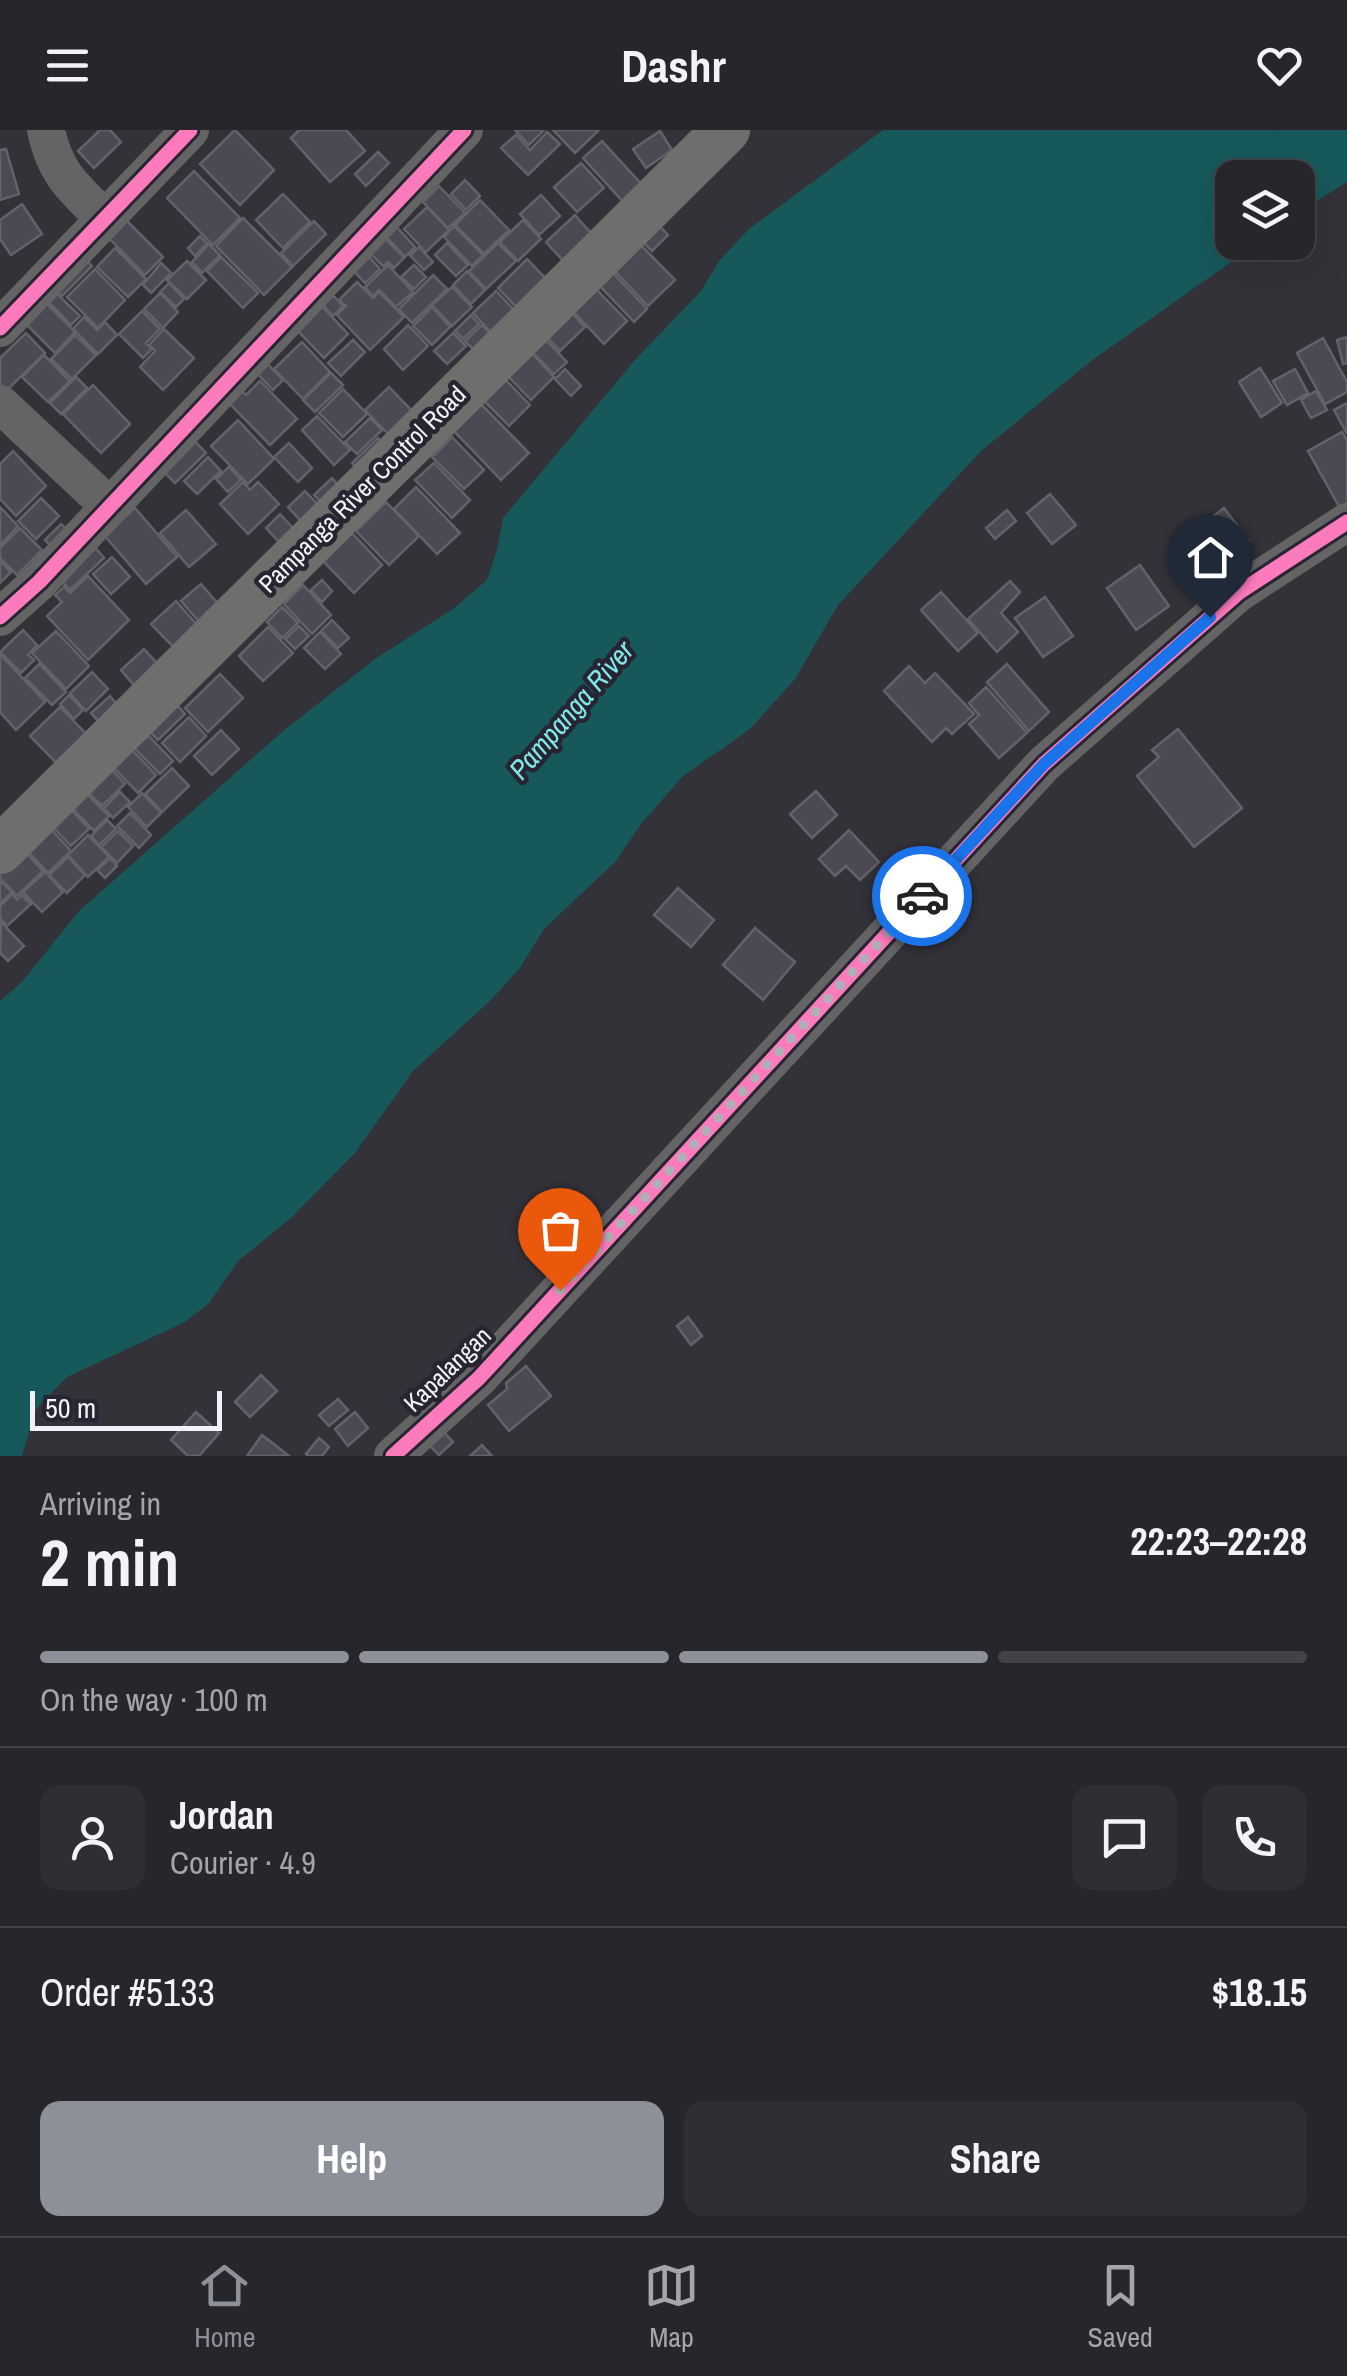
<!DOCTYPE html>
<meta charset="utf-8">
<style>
:root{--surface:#26262b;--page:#2e2e33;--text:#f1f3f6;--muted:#a4a5a9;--line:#424347;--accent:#8c9099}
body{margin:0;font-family:"Archivo Narrow",sans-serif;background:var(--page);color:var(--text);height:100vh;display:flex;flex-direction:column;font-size:38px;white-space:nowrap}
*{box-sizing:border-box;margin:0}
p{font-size:32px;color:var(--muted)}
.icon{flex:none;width:55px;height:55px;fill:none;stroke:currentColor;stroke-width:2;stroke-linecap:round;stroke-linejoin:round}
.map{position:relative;height:1326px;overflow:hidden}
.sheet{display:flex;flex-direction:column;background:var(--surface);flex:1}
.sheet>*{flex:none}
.controls{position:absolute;left:1215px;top:30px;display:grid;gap:20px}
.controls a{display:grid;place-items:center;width:100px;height:100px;border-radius:20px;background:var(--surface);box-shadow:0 10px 40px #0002,0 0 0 2px var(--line);font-size:50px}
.scale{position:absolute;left:30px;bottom:25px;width:192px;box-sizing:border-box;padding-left:10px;border:5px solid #f3f2fb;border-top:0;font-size:28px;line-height:35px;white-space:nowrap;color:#f3f2fb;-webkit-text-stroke:8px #282532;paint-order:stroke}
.pin{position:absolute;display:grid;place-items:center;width:85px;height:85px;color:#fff;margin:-102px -42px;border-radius:50% 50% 50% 0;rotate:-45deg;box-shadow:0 0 10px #0007}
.pin .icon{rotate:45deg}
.courier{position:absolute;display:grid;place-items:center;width:100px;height:100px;margin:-50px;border:8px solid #1a73e8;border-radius:50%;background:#fff;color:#222;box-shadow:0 2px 12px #0007}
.head em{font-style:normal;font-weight:800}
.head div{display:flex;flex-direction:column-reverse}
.head{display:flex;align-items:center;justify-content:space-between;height:170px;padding:0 40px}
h1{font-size:65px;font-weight:800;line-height:75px}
.bar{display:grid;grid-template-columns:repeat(4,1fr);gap:15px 10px;align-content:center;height:120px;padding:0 40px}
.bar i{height:12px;border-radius:8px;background:var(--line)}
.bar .current{background:var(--accent)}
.bar p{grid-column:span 4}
.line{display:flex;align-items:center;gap:25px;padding:0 40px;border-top:2px solid var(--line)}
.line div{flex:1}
.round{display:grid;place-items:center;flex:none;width:105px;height:105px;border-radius:20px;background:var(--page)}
.button{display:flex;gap:20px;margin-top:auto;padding:20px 40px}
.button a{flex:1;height:115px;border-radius:20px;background:var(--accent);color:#fff;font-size:40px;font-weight:800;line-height:115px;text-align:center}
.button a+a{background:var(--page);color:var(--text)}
header{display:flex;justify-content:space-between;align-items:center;height:130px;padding:0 40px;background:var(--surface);font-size:45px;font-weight:800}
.tab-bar{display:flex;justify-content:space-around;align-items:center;height:140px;border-top:2px solid var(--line);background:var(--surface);font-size:28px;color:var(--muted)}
.tab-bar a{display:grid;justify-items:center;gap:5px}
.tab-bar .current{color:var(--accent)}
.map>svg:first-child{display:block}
.water{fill:#17595b}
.building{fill:#4b4954;stroke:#636269;stroke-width:2.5}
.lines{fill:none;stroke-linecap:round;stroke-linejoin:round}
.minor{stroke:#656464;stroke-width:38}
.major{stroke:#6f6e6c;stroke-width:48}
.cycleway-casing{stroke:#282532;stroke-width:21}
.cycleway{stroke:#fd7abc;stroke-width:15}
.done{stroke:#b0afb7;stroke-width:10;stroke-dasharray:0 18}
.route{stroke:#1a73e8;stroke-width:12}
.labels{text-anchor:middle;stroke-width:9;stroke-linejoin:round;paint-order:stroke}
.street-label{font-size:25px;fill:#f3f2fb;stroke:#282532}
.water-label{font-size:28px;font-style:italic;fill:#7fe8e9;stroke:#282532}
</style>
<header><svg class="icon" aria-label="menu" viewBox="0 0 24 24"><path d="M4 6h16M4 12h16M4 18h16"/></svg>Dashr<svg class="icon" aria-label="heart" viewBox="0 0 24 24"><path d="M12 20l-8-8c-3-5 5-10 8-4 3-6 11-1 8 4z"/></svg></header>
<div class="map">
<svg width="1347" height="1326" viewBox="0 0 1347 1326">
<rect width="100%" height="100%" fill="#333239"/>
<!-- water -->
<path class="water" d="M883,0H1347V52L1298,83V48H1232V112L1258,113L1091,231L981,321L838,475L795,549L750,599L682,647L641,694L615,732L544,799L520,838L491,870L413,941L355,1023L291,1088L238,1131L209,1173L185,1192L67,1247L36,1279L22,1326H0V871L22,852L79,781L282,602L375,529L453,479L487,450L497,420L503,388L635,230L701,161L719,131L749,99Z"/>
<!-- building -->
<path class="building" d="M100,0H110L121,12L94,38L78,21Z
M235,0L274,40L240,75L200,34Z
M299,0H346L365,21L330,52L291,8Z
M515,0H544L529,15Z
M553,0H599L575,23Z
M660,1L672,20L646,38L633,19Z
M547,2L560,14L528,45L501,18L516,5L530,20Z
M602,11L645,58L626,75L583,28Z
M6,19L19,64L0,70V20Z
M378,22L389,33L366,56L355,44Z
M581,33L604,58L577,82L554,57Z
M194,41L240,88L213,115L167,68Z
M465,50L480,66L466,80L451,64Z
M439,56L465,83L448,98L423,72Z
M283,64L310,92L283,118L256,90Z
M541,65L560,86L539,105L520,84Z
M480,70L509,100L484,124L455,95Z
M22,74L42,104L11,125L0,109V90Z
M427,77L449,100L426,122L404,99Z
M575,85L596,109L567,135L546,112Z
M122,86L163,127L145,145L105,104Z
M243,88L292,137L264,165L216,116Z
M523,90L541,109L518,131L500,112Z
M654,90L668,105L652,121L637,106Z
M314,91L326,104L293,136L281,123Z
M392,92L415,117L405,127L382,102Z
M454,96L483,125L472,136L444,107Z
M200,106L207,113L195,126L188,118Z
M383,106L404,128L394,138L388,132L383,136L368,121Z
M636,110L675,150L648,176L610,136Z
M447,113L468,135L456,146L435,125Z
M498,113L516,131L486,159L469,141Z
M209,114L220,125L202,143L192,132Z
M419,117L433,132L424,140L410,125Z
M115,118L146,149L128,167L97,137Z
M363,120L380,139L365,153L348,135Z
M81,125L92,136L62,166L51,155Z
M221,127L258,163L243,178L207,141Z
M527,129L552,155L523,184L498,158Z
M187,131L206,150L187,169L167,150Z
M161,133L171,143L151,163L143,155Z
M388,135L413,162L396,177L379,160L373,166L365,157Z
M414,135L426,147L414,159L401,147Z
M95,139L125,170L98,198L67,167Z
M610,140L647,179L634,192L597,153Z
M467,141L485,160L471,174L453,155Z
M433,145L447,159L412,193L399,179Z
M357,152L373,168L379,162L404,187L370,220L337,185L346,176L339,170Z
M169,153L184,169L176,177L160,162Z
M452,157L472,177L452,196L432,175Z
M594,157L627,191L604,214L571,179Z
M51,158L80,186L71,195L43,166Z
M326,158L343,176L333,186L316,168Z
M496,161L521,187L498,210L473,183Z
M160,163L178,182L163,198L144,179Z
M45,172L75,202L55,223L25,193Z
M319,173L348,204L324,228L294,197Z
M432,177L450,197L432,215L413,196Z
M566,177L585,197L560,221L541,201Z
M142,181L160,199L146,213L152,219L143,228L119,204Z
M471,185L479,194L463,209L455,201Z
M84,187L97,200L105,192L117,205L98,224L73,199Z
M408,195L428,216L403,240L384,219Z
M482,195L498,212L482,228L465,211Z
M164,199L194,228L163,260L140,237L155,221L149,215Z
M538,202L567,232L554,244L525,215Z
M26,203L45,223L6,261L0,255V228Z
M453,203L466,216L447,234L434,221Z
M75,205L96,225L72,249L51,229Z
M1347,207V233L1343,234L1337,210Z
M1323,208L1347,252V262L1325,274L1297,223Z
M353,210L365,222L341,246L328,233Z
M302,212L330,242L303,269L274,239Z
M526,217L554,247L531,270L502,240Z
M44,225L70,251L48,272L22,247Z
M261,227L283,250L273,260L251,237Z
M1260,238L1282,273L1261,287L1239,252Z
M565,239L581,256L571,266L555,249Z
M1295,239L1308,263L1287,275L1273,251Z
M331,243L343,255L315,282L303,270Z
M502,246L530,275L509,296L480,267Z
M76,247L87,258L61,284L50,273Z
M260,251L297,289L270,315L226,270L239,258L246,265Z
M93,255L130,294L101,323L63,284Z
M389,257L414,283L390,306L365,280Z
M343,259L367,284L343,307L319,283Z
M1316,261L1327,280L1311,288L1301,270Z
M476,269L529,323L501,350L449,296Z
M1347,273V304L1334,280Z
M317,286L350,320L334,335L302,300Z
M370,288L382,300L357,324L345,312Z
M238,290L274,329L248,354L211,316Z
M1342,302L1347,310V376L1341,380L1308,321Z
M190,306L206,323L175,353L159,337Z
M452,307L484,340L464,359L432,327Z
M378,308L389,320L363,345L352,333Z
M289,313L312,338L298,352L274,327Z
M13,321L46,356L16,386L0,369V334Z
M208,327L221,341L197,364L184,351Z
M434,333L470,370L452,388L415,350Z
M229,337L241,350L228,362L216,349Z
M332,348L344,362L327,378L314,365Z
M243,352L250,360L258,352L279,374L248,404L220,374Z
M416,357L460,403L437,424L394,379Z
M305,361L326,383L308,399L288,377Z
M1050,364L1076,395L1052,414L1027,383Z
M41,368L59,386L36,409L18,391Z
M386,372L419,406L389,435L356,401Z
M0,377L18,396L0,415Z
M135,378L177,427L146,454L104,405Z
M1224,378L1249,411L1209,442L1184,409Z
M186,380L216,414L189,437L160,403Z
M1007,380L1016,391L995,409L986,398Z
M280,384L302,408L288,422L266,398Z
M61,394L77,409L61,426L45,410Z
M20,398L42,420L17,445L0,428V418Z
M352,403L382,435L354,463L323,431Z
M89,410L104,428L70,460L54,443Z
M112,427L130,447L111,464L93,444Z
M0,431L11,442L0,453Z
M1140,435L1169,476L1136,500L1107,458Z
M88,446L129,490L88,530L47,486L62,472L55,465L64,457L70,463Z
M322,450L332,461L322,472L311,460Z
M1010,451L1020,462L1001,483L1018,502L997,522L968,489Z
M201,454L220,476L201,494L181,471Z
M303,455L331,485L312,504L284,474Z
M941,462L978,503L958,521L921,480Z
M1045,467L1073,506L1043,527L1015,488Z
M176,471L206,505L183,527L151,494Z
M282,477L298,493L282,508L267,492Z
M332,490L349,508L338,518L321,501Z
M299,496L309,506L295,519L285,509Z
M268,497L293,523L263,551L239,526Z
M23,500L37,515L28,525L34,530L21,543L0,522Z
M56,501L89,536L66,559L32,523Z
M320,502L341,524L325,539L304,518Z
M144,519L166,543L142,565L121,540Z
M0,524L45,572L16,600L0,582Z
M39,534L66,562L52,575L25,548Z
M1007,534L1049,582L1029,601L987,552Z
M909,536L925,553L935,543L974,584L952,604L946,598L932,612L884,561Z
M92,542L108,559L86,581L70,563Z
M220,544L243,568L208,602L185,578Z
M986,557L1027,603L999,628L969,594L979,585L969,573Z
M69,565L83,580L74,589L60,574Z
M110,566L124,583L105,599L91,583Z
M172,569L185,584L158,610L144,596Z
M60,577L97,615L67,644L30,606Z
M189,587L206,606L180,632L162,613Z
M1178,599L1242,678L1194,717L1137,646L1159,627L1152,620Z
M143,600L173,631L160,644L129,613Z
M221,600L239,619L212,645L194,626Z
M127,615L156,645L138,663L109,633Z
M108,636L125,654L102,676L85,659Z
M172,638L189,656L162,682L145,664Z
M80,657L109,686L94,701L66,671Z
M816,661L837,685L812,708L790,684Z
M120,662L130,672L113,688L104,678Z
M142,663L161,683L147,697L128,677Z
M65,673L89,699L71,716L47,691Z
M130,683L151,705L139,718L117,696Z
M107,690L116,699L99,715L91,706Z
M46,694L71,721L48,743L23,716Z
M849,700L879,732L860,750L846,736L835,746L819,729Z
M118,701L133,716L117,733L101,717Z
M88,705L109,727L88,747L68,725Z
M22,719L43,741L17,766L0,748V740Z
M68,727L85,745L67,763L49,745Z
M110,728L117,736L105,748L97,740Z
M45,742L63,762L42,782L23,762Z
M0,750L12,762L0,774Z
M678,758L714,790L691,817L654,785Z
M12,764L17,770L22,765L31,774L7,796L0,788V776Z
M1,792L24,816L8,831L0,823Z
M755,798L795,832L763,870L723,835Z
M688,1187L702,1206L691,1215L677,1196Z
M526,1236L551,1266L509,1301L488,1275L507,1259L506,1253Z
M261,1245L277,1261L250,1287L235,1272Z
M338,1269L348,1280L329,1296L319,1285Z
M196,1282L219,1303L199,1326H188L171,1310Z
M355,1282L368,1298L348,1316L335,1299Z
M436,1294L453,1312L439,1325L422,1308Z
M262,1305L289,1326H247Z
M319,1308L329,1317L322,1326H308L306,1324Z
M482,1315L492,1326H470Z"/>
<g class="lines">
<!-- minor -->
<path class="minor" d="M46,0C55,44 74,58 104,88
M0,198L190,0
M0,274L108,375
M0,487L39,452L464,0
M393,1326L479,1248L1044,634L1238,463L1347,392"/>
<!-- major -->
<path class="major" d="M0,720L726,0"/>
<!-- cycleway casing -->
<g class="cycleway-casing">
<path id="cycleway" d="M0,198L190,0
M0,487L39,452L464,0
M393,1326L479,1248L1044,634L1238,463L1347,392"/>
</g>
<!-- cycleway -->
<use href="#cycleway" class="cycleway"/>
</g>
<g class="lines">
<!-- done -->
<path class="done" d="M560,1160L922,766"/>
<!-- route -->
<path class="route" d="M922,766L1044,634L1210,487"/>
</g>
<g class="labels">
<!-- street labels -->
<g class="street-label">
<text transform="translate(362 359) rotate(-45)" y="9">Pampanga River Control Road</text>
<text transform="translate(447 1239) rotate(-44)" y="9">Kapalangan</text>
</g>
<!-- water labels -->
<g class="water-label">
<text transform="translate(571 580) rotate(-49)" y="10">Pampanga River</text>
</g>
</g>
</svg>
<div class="controls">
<a><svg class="icon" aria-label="layers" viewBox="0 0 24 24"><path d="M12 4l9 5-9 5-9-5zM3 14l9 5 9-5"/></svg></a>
</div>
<div class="scale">50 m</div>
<div class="pin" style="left:560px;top:1160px;background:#ea580c"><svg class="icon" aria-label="bag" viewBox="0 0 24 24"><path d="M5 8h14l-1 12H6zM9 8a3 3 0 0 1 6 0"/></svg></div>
<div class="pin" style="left:1210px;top:487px;background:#1f2937"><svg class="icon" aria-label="home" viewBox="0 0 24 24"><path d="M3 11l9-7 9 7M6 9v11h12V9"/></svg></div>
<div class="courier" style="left:922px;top:766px"><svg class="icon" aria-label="car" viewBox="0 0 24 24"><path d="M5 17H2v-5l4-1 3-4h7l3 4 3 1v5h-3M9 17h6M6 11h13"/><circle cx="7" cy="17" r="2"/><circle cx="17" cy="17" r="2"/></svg></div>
</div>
<section class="sheet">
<div class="head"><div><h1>2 min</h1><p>Arriving in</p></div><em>22:23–22:28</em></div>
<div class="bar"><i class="current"></i><i class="current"></i><i class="current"></i><i></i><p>On the way · 100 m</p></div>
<div class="line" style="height:180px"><a class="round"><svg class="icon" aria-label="person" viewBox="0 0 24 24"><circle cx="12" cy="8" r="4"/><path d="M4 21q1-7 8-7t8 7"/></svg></a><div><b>Jordan</b><p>Courier · 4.9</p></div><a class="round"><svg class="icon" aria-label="chat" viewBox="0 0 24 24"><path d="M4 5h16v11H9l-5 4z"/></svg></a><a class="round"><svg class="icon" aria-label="phone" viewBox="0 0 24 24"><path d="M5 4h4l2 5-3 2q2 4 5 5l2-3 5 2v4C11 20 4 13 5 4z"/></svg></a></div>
<div class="line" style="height:130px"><div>Order #5133</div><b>$18.15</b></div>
<div class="button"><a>Help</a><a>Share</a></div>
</section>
<nav class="tab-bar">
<a class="current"><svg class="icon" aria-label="home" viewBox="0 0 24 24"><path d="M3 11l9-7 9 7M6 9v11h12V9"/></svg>Home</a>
<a><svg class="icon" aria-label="map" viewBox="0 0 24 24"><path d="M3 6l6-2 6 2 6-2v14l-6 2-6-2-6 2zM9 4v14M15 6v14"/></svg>Map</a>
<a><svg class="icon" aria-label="saved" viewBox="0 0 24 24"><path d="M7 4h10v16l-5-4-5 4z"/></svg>Saved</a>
</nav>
